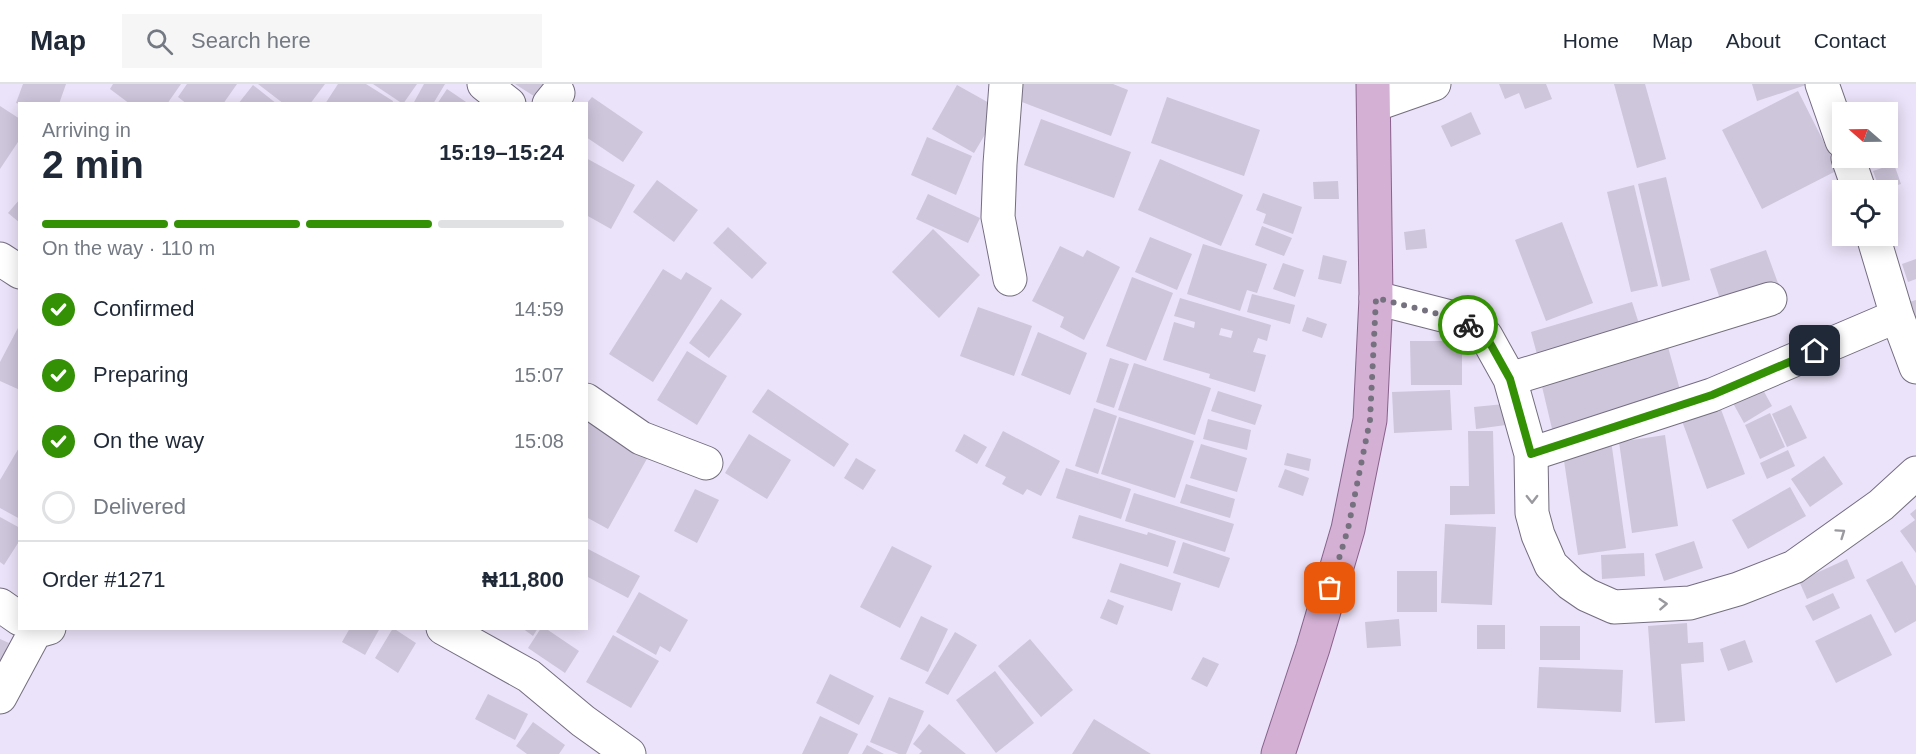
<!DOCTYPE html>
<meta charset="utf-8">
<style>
:root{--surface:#fff;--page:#f6f6f7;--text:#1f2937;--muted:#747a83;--line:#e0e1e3;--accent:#349105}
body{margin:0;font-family:Helvetica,sans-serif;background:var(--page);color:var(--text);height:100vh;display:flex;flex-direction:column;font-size:22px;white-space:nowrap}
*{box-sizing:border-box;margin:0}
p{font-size:20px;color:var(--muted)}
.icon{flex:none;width:33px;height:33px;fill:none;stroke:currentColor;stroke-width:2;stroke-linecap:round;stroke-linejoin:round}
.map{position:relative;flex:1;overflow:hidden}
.details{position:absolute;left:18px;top:18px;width:570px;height:528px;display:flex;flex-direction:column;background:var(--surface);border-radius:0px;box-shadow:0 3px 15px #0003}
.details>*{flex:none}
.needle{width:39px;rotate:290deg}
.buttons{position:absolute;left:1832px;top:18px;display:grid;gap:12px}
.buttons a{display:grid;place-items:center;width:66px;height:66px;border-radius:0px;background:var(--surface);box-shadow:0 3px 15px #0003;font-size:30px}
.pin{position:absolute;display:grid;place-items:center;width:51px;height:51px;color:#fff;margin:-26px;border-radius:12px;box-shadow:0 3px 9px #0006}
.courier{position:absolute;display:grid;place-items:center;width:60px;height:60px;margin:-30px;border:4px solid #349105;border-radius:50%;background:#fff;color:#222;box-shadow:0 2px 8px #0007}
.summary em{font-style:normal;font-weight:800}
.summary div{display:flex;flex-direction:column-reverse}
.summary{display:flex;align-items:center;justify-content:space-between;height:102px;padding:0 24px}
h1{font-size:39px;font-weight:800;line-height:45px}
.bar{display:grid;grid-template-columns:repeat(4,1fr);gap:9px 6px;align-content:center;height:72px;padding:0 24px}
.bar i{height:8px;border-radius:4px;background:var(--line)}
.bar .active{background:var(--accent)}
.bar p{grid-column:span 4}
.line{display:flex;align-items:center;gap:15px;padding:0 24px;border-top:2px solid var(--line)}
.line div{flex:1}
ol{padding:0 24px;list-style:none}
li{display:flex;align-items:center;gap:18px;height:66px}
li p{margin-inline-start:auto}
li .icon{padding:6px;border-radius:50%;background:var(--accent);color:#fff;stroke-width:4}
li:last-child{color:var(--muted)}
li i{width:33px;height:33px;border:3px solid var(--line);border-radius:50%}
header{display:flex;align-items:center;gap:36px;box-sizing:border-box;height:84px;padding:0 30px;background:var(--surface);border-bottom:2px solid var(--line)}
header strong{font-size:28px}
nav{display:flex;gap:33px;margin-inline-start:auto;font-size:21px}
.search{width:420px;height:54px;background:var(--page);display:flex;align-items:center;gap:15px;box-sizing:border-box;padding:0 21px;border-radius:0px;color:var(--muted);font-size:22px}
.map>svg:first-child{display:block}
.building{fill:#cec6db;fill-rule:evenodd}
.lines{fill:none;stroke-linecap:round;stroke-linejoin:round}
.minor-casing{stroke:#746d80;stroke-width:35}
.major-casing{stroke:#89628c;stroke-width:35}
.minor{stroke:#fff;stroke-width:33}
.major{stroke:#d3b0d4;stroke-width:33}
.oneway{stroke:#9a999e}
.done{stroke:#75717e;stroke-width:6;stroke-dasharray:0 10.8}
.route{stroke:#349105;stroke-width:8}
</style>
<header>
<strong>Map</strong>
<div class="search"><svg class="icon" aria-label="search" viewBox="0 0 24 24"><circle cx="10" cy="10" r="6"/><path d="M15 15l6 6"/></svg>Search here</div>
<nav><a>Home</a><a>Map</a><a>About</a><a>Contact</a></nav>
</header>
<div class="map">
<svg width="1916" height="670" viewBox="0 0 1916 670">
<rect width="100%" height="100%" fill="#ebe3f9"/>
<!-- building -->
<path class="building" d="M23,0H66L59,20H20L16,19Z
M113,0H181L167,20H130L110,5Z
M187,0H237L223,20H187L178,13Z
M258,0H325L310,20H284Z
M338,0H366L393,17L392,20H325Z
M373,0H417L403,20Z
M424,0H445L433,20H413Z
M515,0H547L537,14Z
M1020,0H1113L1128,6L1111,52L1014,15Z
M1499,0H1546L1552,15L1525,25L1519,9L1505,15Z
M1614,0H1645L1666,75L1637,84Z
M1752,0H1809L1757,17Z
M253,1L277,20H238Z
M957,1L1000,25L974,69L932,45Z
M447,5L469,20H437Z
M1798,7L1838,86L1762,125L1722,46Z
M592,13L643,48L623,78L586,53V20Z
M1167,13L1260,46L1244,92L1151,59Z
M0,22L20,35V55L0,85Z
M1471,28L1481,50L1451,63L1441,42Z
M1041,35L1131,68L1114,114L1024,81Z
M927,53L972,72L956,111L911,91Z
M1891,56L1896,72L1870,81L1867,74H1887V57Z
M586,74L635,101L611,145L586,131Z
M1160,75L1243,111L1221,162L1138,126Z
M1894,80L1901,100L1880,106L1873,87Z
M1666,93L1690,196L1662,203L1638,100Z
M657,96L698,126L674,158L633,128Z
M1338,97L1339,115H1314L1313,98Z
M1634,101L1658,202L1631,208L1607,108Z
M1263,109L1302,123L1293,150L1263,139L1266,130L1256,126Z
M928,110L980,134L968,159L916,135Z
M20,115V139L8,129Z
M1562,138L1593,219L1546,237L1515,156Z
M1262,142L1292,154L1284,172L1255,161Z
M728,143L767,179L752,195L713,159Z
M933,145L980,191L939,234L892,188Z
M1425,145L1427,164L1406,166L1404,148Z
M1150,153L1192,170L1177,206L1135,188Z
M1203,160L1267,180L1257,209L1247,206L1240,227L1187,210Z
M1060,162L1083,173L1087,166L1120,183L1084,256L1060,243L1064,233L1032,217Z
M1766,166L1779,202L1722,221L1710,185Z
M1323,171L1347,177L1341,200L1318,195Z
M1916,175V195L1908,198L1902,180Z
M1283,179L1304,186L1295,213L1273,205Z
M663,185L681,196L686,188L712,204L653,298L609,270Z
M1132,193L1173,209L1146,277L1106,262Z
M1252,210L1295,221L1290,240L1247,228Z
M1180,214L1271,241L1267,257L1258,254L1253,268L1266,271L1255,308L1209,294L1210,290L1163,276L1174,238L1194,244L1195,238L1174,232ZM1221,244L1233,247L1231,254L1219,251Z
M721,215L742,230L709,274L689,259Z
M1916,216V242L1909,218Z
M1632,218L1640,243L1538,274L1531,248Z
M978,223L1032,242L1014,292L960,272Z
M1307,233L1327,240L1322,254L1302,247Z
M20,240V306L0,297V278Z
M1038,248L1087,269L1070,311L1021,291Z
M1410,257H1462V301H1411Z
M1668,263L1682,313L1553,349L1540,294Z
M687,267L727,292L697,341L657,316Z
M1110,274L1129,280L1114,324L1096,318Z
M1134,279L1211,304L1195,351L1118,326Z
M1757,295L1772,322L1744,339L1729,312Z
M768,305L849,360L834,383L752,328Z
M1450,306L1452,346L1394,349L1392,308Z
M1218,307L1262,321L1255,341L1211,327Z
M1716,312L1745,390L1707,405L1678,326Z
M1504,320L1506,341L1476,345L1474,323Z
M1791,321L1807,354L1787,363L1772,330Z
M1094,324L1117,332L1098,390L1075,382Z
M1770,329L1785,363L1760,375L1745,341Z
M1119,333L1194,357L1175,414L1101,390Z
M1208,335L1251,346L1247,366L1203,355Z
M586,337L649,371L608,445L586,433Z
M1003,347L1060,377L1041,412L1027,405L1023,411L1002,400L1006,393L985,382Z
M1468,347H1493L1495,430L1450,431V402H1469Z
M749,350L791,376L767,415L725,389Z
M964,350L987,363L977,380L955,367Z
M1665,351L1678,442L1632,449L1619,358Z
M1611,356L1626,464L1578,471L1562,363Z
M1201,360L1247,374L1237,408L1190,394Z
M20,362V435L0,424V396Z
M1788,366L1795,382L1767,395L1760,379Z
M1287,369L1311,375L1309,387L1284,381Z
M1824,372L1843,400L1810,423L1791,395Z
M856,374L876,386L863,406L844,394Z
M1066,384L1131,405L1121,435L1056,414Z
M1285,385L1309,394L1303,412L1278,403Z
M1186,400L1235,415L1230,434L1180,419Z
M1790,403L1806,432L1748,465L1732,436Z
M695,405L719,416L697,459L674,447Z
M1134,409L1234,440L1225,468L1125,437Z
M1916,425V469L1900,447L1915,436L1910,430Z
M1079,431L1147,451L1148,448L1176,457L1168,483L1072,454Z
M0,433L20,444V456L4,481L0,478Z
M1445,440L1496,443L1492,521L1441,519Z
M1694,457L1703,484L1664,497L1655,470Z
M1183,458L1230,474L1219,504L1173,489Z
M892,462L932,482L900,544L860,523Z
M588,465L640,492L628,514L586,492Z
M1644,469L1645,492L1602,495L1601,471Z
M1847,475L1855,494L1807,515L1799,497Z
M1902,477L1916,502V537L1895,549L1866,496Z
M1120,479L1181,499L1172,527L1110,508Z
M1397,487H1437V528H1397Z
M639,508L688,536L670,568L660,562L656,571L616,548Z
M1833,509L1840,524L1813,537L1805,522Z
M1108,515L1124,522L1117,541L1100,534Z
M1871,530L1892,571L1836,599L1815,557Z
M921,532L948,545L928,588L900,575Z
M1399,535L1401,562L1367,564L1365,538Z
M1687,539L1688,559L1703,558L1704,578L1681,580L1685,637L1655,639L1648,542Z
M1477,541H1505V565H1477Z
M1540,542H1580V576H1540Z
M350,544H380L365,571L342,558Z
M393,544L416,559L398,589L375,574Z
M522,544H538L533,552Z
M541,544H545L579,567L565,589L528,564Z
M955,548L977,561L948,611L925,599Z
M613,551L659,577L631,624L586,598Z
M0,555L9,559L0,578Z
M1030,555L1073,606L1041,633L998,582Z
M1745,556L1753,578L1728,587L1720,565Z
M1203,573L1219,580L1207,603L1191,595Z
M1539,583L1623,586L1621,628L1537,624Z
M995,587L1034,639L996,669L956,616Z
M830,590L874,612L859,641L816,619Z
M488,610L528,630L515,656L475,635Z
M889,613L924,627L906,670H899L870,658Z
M820,632L858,650L848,670H802Z
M1094,635L1151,670H1072Z
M533,638L565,661L559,670H527L516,662Z
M929,640L966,670H919L922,667L913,660Z
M867,661L884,670H862Z"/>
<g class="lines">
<!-- minor casing -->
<g class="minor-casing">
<path id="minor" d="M484,0L509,20
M1006,0L1000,80L998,133L1010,195
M1822,0L1842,57
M549,20L558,9
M1374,21L1434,0
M1848,74L1859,106
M1873,152L1897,232L1916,283
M0,175L20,188
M1376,214L1458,235L1486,252L1510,295L1531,370L1532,429L1538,451L1551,481L1571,500L1587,511L1614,523L1690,519L1738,505L1794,483L1881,421L1916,389
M1510,295L1770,215
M586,316L641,354L706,379
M1531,370L1712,311L1897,232
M0,521L20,535
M443,544L529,592L583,637L629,670
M0,613L35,548L49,544"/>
</g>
<!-- major casing -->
<g class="major-casing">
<path id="major" d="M1278,670L1313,564L1348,445L1370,336L1376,214L1373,0"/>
</g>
<!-- minor -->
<use href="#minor" class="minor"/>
<!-- major -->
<use href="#major" class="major"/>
</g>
<!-- one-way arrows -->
<defs><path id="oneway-chevron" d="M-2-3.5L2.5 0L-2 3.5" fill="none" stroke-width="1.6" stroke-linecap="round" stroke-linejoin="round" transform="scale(1.5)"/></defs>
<g class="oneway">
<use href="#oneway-chevron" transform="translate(1532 415) rotate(89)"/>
<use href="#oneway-chevron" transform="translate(1841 449) rotate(-35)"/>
<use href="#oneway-chevron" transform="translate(1663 520) rotate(-4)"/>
</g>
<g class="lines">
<!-- done -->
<path class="done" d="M1330,504L1348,445L1370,336L1376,214L1458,235L1468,241"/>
<!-- route -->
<path class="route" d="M1468,241L1486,252L1510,295L1531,370L1712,311L1815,267"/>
</g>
</svg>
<div class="buttons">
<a><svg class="needle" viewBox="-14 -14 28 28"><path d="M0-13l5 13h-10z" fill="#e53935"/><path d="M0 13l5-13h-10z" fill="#747a83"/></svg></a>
<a><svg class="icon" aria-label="locate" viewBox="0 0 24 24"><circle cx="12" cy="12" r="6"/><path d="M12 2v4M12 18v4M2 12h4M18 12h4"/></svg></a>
</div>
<div class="pin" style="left:1330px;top:504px;background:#ea580c"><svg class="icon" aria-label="bag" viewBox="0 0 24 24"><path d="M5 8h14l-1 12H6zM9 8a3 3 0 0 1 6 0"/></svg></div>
<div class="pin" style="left:1815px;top:267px;background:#1f2937"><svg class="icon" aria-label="home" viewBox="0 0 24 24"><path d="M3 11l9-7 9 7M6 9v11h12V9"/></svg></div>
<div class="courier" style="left:1468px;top:241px"><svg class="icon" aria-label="bike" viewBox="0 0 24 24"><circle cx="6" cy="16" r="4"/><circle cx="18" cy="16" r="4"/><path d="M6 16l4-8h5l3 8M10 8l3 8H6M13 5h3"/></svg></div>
<section class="details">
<div class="summary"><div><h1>2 min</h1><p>Arriving in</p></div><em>15:19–15:24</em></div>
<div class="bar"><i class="active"></i><i class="active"></i><i class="active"></i><i></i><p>On the way · 110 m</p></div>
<ol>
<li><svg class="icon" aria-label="check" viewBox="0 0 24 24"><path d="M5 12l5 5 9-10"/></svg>Confirmed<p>14:59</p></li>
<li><svg class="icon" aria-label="check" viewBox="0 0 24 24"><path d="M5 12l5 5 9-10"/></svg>Preparing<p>15:07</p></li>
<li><svg class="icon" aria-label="check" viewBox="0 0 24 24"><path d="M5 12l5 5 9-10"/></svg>On the way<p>15:08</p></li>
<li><i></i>Delivered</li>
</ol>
<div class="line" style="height:78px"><div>Order #1271</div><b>₦11,800</b></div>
</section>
</div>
